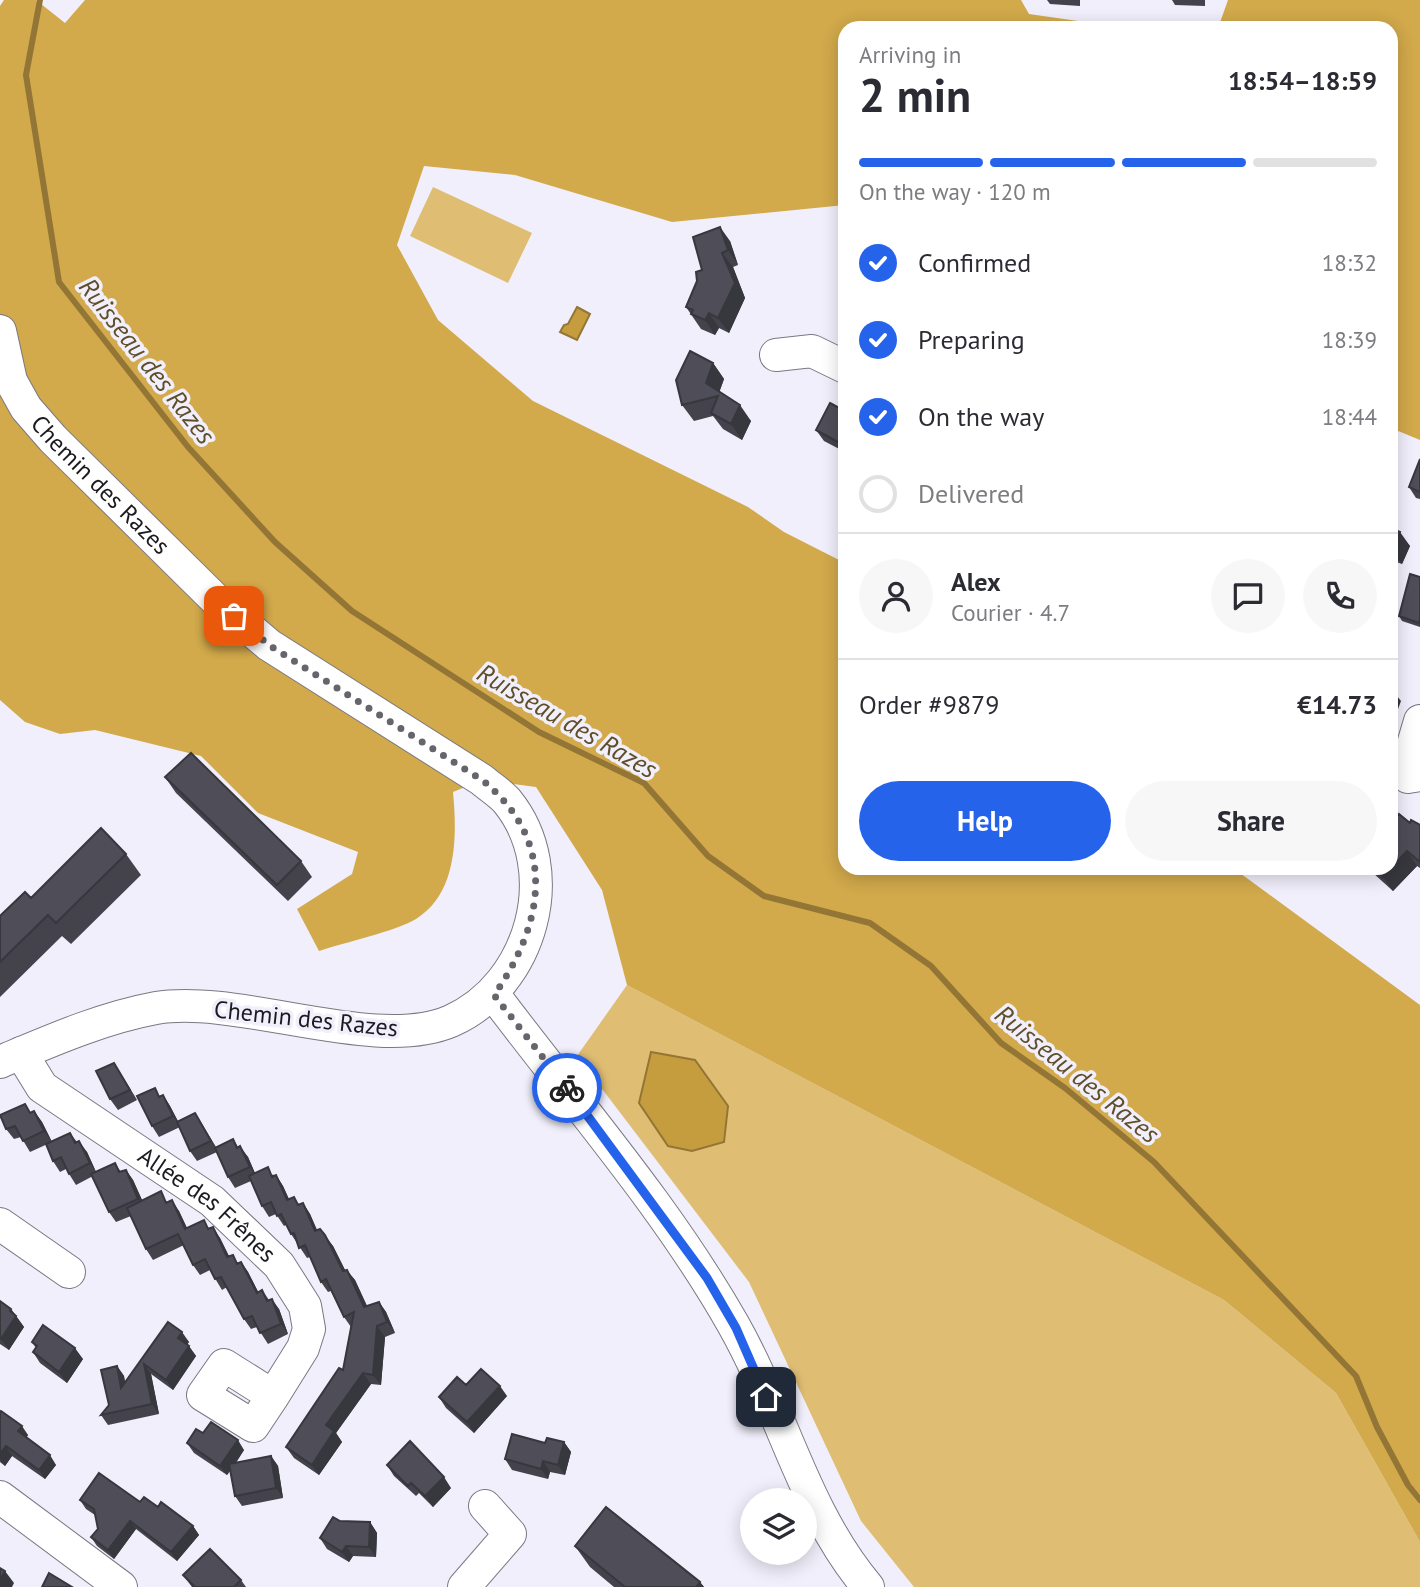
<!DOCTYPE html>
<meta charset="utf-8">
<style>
:root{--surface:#fff;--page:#f7f7f7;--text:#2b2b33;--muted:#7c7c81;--line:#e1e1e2;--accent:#2563eb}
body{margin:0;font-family:"PT Sans",sans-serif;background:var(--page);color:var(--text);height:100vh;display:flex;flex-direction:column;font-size:26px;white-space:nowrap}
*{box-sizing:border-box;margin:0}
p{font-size:23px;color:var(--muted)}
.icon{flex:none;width:38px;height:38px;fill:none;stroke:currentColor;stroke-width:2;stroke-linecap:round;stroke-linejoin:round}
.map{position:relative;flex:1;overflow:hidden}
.details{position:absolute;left:838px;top:21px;width:560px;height:854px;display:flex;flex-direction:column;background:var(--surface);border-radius:21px;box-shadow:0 4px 18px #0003}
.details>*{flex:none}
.fabs{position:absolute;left:740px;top:1488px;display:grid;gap:14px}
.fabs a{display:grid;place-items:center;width:77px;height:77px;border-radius:50%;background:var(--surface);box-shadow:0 4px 18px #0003;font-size:35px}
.pin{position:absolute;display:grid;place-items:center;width:60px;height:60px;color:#fff;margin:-30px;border-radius:14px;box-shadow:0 4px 10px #0006}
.courier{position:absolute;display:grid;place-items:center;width:70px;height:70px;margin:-35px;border:5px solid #2563eb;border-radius:50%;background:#fff;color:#222;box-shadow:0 2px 9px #0007}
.headline em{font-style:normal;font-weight:600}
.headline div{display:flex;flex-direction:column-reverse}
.headline{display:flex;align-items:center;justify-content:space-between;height:119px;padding:0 21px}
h1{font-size:46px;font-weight:600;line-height:52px}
.bar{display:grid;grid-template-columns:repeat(4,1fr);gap:10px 7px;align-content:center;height:84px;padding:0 21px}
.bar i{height:9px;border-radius:5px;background:var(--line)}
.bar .on{background:var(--accent)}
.bar p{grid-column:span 4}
.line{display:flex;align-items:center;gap:18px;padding:0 21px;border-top:2px solid var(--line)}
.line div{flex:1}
.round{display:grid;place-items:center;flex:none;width:74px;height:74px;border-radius:37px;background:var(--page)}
ol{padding:0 21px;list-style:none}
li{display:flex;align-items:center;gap:21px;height:77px}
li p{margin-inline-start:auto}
li .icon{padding:7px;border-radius:50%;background:var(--accent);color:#fff;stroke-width:4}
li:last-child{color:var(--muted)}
li i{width:38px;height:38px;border:4px solid var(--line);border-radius:50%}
.button{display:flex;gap:14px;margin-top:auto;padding:14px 21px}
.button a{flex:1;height:80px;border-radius:42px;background:var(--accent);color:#fff;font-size:28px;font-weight:600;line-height:80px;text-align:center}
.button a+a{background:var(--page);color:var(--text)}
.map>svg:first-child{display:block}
.green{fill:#dfbd73}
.forest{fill:#d2a94b}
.water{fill:#c69d3e;stroke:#937635;stroke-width:2}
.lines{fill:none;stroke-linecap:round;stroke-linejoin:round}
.stream{stroke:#937635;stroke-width:6}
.minor-casing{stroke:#797883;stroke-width:34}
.minor{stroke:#fff;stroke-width:32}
.wall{fill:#44434c}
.shaded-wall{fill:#37373e}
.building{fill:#4f4e58;stroke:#37373e;stroke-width:2}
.done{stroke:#66656c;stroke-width:7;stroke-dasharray:0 12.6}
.route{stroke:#2563eb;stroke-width:9}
.labels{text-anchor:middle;stroke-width:7;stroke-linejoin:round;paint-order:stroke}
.street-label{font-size:24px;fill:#1b1b1f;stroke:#f0effb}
.water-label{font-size:26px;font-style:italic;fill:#604e28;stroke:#f0effb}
</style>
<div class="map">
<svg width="1420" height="1587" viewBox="0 0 1420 1587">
<rect width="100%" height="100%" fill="#f0effb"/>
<!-- green -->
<path class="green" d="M433,187L532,233L508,283L410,236Z
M627,985L1224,1300L1336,1393L1420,1542V1587H914L861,1521L749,1282L577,1056Z"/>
<!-- forest -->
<path class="forest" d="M4,0H36L65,23L85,0H1021L1029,14L1127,28H845V205L672,222L515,175L424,166L397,245L438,320L533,401L748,507L784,532L845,563V868H1233L1420,1005V1542L1336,1393L1224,1300L627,985L602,890L536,787L482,780L453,792C457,835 458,893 416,919C396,931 343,943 319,951L297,909L352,874L358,852L258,813L201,756L95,730L60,734L25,722L0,700V6Z
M1228,0H1420V440L1391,428V28H1218Z"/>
<!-- water -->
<path class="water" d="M577,307L590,314L577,340L560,332L564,325L568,324Z
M651,1052L695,1060L728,1106L724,1142L692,1151L668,1146L639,1103Z"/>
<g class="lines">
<!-- stream -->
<path class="stream" d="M40,0L26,75L59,282L188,447L275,542L352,611L539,732L644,783L708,856L764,896L870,923L931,966L1001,1043L1065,1088L1154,1162L1356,1376L1377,1427L1408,1485L1420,1500"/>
<!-- minor casing -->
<g class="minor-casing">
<g id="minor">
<path id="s1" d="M0,331L11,381L26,408L53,439L217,601L269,645L482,780C490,787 500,793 507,801C564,871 532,985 451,1021C375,1054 240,994 156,1008C102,1018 50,1041 0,1062"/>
<path d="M776,355L812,351L845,367"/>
<path d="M1420,721L1407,765L1408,777L1420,775"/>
<path d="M494,995C575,1103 666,1206 733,1324C782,1410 803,1510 868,1587"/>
<path id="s2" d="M21,1053L42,1087L212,1201L279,1265L305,1306L309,1329L303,1348L273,1396L224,1365L203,1395L253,1426L273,1396"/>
<path d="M0,1224L69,1272"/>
<path d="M0,1497L121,1587"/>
<path d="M464,1587L510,1534L485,1506"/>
</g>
</g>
<!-- minor -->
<use href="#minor" class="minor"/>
</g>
<!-- wall -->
<path class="wall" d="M1047,0H1080V6L1050,4Z
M1172,0H1205V6L1175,5Z
M730,241L738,265L733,267L745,298L729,333L719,328L715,335L701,329L686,307L702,270Z
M713,363L724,379L719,392L751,421L742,440L723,429L713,416L694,421L682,405Z
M845,411V452L824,441L816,430Z
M1420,459V499L1416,498L1409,487Z
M1391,528L1410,546L1402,564L1391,560Z
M1420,577V627L1402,621L1399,616Z
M165,777L301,861L312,877L288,901L176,793Z
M1410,823L1420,825V868L1417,866L1393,891L1373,873L1369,868H1391Z
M126,854L141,875L71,944L62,936L0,997V916L31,898Z
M114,1063L137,1100L118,1110L110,1099Z
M163,1095L170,1106L178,1121L195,1113L216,1147L233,1139L238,1147L248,1157L255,1173L276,1175L283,1186L289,1199L294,1197L299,1205L303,1203L310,1214L317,1230L333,1246L345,1270L355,1280L367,1306L379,1302L386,1312L395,1333L385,1337L381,1385L371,1384L336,1433L342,1442L319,1475L294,1458L286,1447L343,1370L351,1327L344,1317L331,1291L328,1292L321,1282L310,1257L307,1258L291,1234L286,1225L284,1226L276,1214L269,1217L262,1206L251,1181L235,1188L228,1177L217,1152L197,1161L190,1151L180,1127L159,1137L152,1126L161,1096Z
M34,1111L42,1122L52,1142L30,1152L21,1137L14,1139L6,1129Z
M70,1133L77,1142L87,1152L96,1172L115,1163L121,1172L126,1170L133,1180L142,1200L168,1202L179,1211L187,1228L210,1229L220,1238L229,1256L238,1263L241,1262L248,1272L258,1292L262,1290L269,1300L279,1309L288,1334L268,1344L257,1327L251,1329L244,1319L227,1287L222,1290L210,1270L200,1275L193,1265L184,1245L153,1260L146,1249L131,1216L116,1222L109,1212L93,1176L76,1185L66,1169L60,1172L53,1161Z
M0,1301L11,1309L24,1327L9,1350L0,1344Z
M168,1322L189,1342L187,1344L196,1356L173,1390L151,1374L159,1414L108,1425L101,1415L109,1405L117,1366L124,1376L125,1383Z
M32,1342L83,1359L67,1383L40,1363L33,1352L36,1348Z
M466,1385L507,1396L474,1433L446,1408L439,1397Z
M0,1412L28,1435L26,1438L56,1465L45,1479L12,1456L5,1466L0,1462Z
M203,1433L244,1450L236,1463L271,1456L278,1466L283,1498L242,1506L235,1496L230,1471L227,1475L194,1453L187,1443Z
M564,1442L571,1452L565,1475L550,1472L548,1479L512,1470L505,1459Z
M387,1465L451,1488L433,1507L419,1493L416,1496L394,1476Z
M80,1500L140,1502L158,1507L193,1526L199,1535L177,1561L136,1529L114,1559L97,1546L91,1537L98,1529L95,1515L86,1509Z
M340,1521L370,1522L377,1533L376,1557L353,1556L349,1562L327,1549L320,1538Z
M575,1546L700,1582L704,1587H614L590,1567Z
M183,1575L241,1580L246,1587H192Z"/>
<!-- shaded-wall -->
<path class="shaded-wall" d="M720,227L730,241L738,265L728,250Z
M722,253L733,267L745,298L729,333L718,318Z
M709,313L719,328L715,335L705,320Z
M713,363L724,379L718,396L706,383Z
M740,405L751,421L742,440L731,424Z
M1400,532L1410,546L1402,564L1392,550Z
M1391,654L1398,664L1391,682Z
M1393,691L1401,701L1391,728V696Z
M1407,851L1417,866L1393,891L1383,877Z
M114,1063L121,1074L137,1100L130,1090Z
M163,1095L170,1106L180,1126L173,1116Z
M34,1111L42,1122L52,1142L44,1131Z
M195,1113L202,1124L218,1151L211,1141Z
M79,1141L87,1152L97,1174L90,1163Z
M240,1146L248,1157L257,1178L250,1167Z
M126,1170L133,1180L146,1209L138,1199Z
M276,1175L283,1186L294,1211L287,1200Z
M172,1200L179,1211L192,1239L185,1229Z
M303,1203L310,1214L322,1242L315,1231Z
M213,1227L220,1238L234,1267L227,1257Z
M325,1235L333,1246L351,1282L343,1271Z
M241,1262L248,1272L264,1303L257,1293Z
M347,1270L355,1280L372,1317L364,1307Z
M272,1299L279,1309L288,1334L281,1324Z
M379,1302L386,1312L395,1333L387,1322Z
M11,1309L24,1327L9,1350L1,1339L10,1311Z
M377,1326L385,1337L381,1385L373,1375Z
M182,1332L189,1342L185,1348L178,1338Z
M189,1346L196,1356L173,1390L166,1380Z
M75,1348L83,1359L67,1383L59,1372Z
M144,1364L151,1374L159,1414L152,1404Z
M117,1366L124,1376L128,1398L121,1388Z
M363,1373L371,1384L336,1433L342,1442L319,1475L312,1465L326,1425Z
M500,1386L507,1396L474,1433L467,1422Z
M22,1426L28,1435L24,1441L18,1431Z
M238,1440L244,1450L227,1475L220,1466Z
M564,1442L571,1452L565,1475L558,1465Z
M6,1446L12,1456L5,1466L0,1459V1454Z
M50,1455L56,1465L45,1479L39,1470Z
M271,1456L278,1466L283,1498L276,1488Z
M543,1461L550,1472L548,1479L541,1469Z
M444,1477L451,1488L433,1507L425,1496Z
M130,1521L136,1529L114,1559L108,1550Z
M370,1522L377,1533L376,1557L369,1547Z
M193,1526L199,1535L177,1561L171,1552Z
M346,1546L353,1556L349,1562L342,1552Z
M5,1571L14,1583L12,1587H0V1580Z
M700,1582L704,1587H696Z"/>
<!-- building -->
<path class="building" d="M720,227L728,250L722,253L735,283L718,318L709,313L705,320L691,314L693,310L686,307L697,281L696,272L702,270L693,237Z
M690,351L713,363L706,383L740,405L731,424L711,413L718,396L682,405L676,380Z
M830,403L845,411V446L816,430Z
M1420,459V492L1409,487Z
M1391,528L1400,532L1392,550L1391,549Z
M1410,574L1420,577V619L1419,623L1399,616Z
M191,753L301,861L277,885L165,777Z
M1399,814L1410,823L1411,820L1420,825V862L1407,851L1391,868V824Z
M101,828L126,854L56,923L48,915L0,962V916L25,892L31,898Z
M1373,868H1391L1383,877Z
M114,1063L130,1090L110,1099L96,1071Z
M155,1088L159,1097L163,1095L173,1116L152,1126L137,1096Z
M25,1104L30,1113L34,1111L44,1131L23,1141L15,1126L6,1129L0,1115Z
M195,1113L211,1141L190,1151L177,1122Z
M70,1133L75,1143L79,1141L90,1163L69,1174L61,1157L53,1161L46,1144Z
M233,1139L237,1148L240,1146L250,1167L228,1177L215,1148Z
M115,1163L119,1172L126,1170L138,1199L109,1212L91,1174Z
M268,1167L272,1177L276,1175L287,1200L294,1197L298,1205L303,1203L315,1231L320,1229L325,1235L343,1271L347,1270L364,1307L379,1302L387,1322L377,1326L373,1375L363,1373L326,1425L334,1431L312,1465L286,1447L339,1368L343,1370L354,1312L344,1317L326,1279L321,1282L305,1245L299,1248L294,1233L291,1234L281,1214L277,1216L271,1202L262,1206L249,1176Z
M161,1191L166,1203L172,1200L185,1229L204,1220L208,1229L213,1227L227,1257L233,1255L237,1264L241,1262L257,1293L262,1290L267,1301L272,1299L281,1324L260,1333L252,1316L244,1319L221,1277L215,1279L205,1259L193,1265L178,1234L146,1249L127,1208Z
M0,1301L11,1309L10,1311L16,1316L1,1339L0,1338Z
M168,1322L182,1332L178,1338L189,1346L166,1380L144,1364L152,1404L101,1415L109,1405L101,1370L117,1366L121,1388Z
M43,1325L75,1348L59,1372L33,1352L37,1346L32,1342Z
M481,1369L500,1386L467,1422L439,1397L457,1377L466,1385Z
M1,1411L22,1426L18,1431L50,1455L39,1470L6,1446L0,1454V1412Z
M211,1422L238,1440L220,1466L187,1443L196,1429L203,1433Z
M512,1434L545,1443L547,1438L564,1442L558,1465L543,1461L541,1469L505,1459Z
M410,1441L444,1477L425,1496L411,1483L408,1486L387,1465Z
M271,1456L276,1488L235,1496L229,1464Z
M99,1473L140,1502L144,1497L158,1507L161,1502L193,1526L171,1552L130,1521L108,1550L91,1537L98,1529L94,1509L80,1500Z
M606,1507L700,1582L696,1587H625L575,1546Z
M333,1517L340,1521L370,1522L369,1547L346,1546L342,1552L320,1538Z
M210,1549L241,1580L234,1587H195L183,1575Z
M0,1568L5,1571L0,1580Z
M49,1573L72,1587H42Z"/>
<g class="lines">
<!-- done -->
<path class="done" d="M234,616L269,645L482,780C558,841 545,923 494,995L567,1088"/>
<!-- route -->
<path class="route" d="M567,1088L707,1278L736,1328L766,1397"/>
</g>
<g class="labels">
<!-- street labels -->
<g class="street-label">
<text dy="8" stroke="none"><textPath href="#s1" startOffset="189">Chemin des Razes</textPath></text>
<text transform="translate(306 1019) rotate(6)" y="8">Chemin des Razes</text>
<text dy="8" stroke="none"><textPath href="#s2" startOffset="243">Allée des Frênes</textPath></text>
</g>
<!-- water labels -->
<g class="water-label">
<text transform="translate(147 361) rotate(52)" y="9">Ruisseau des Razes</text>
<text transform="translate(567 721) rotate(30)" y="9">Ruisseau des Razes</text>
<text transform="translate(1077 1074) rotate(39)" y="9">Ruisseau des Razes</text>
</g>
</g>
</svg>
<div class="fabs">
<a><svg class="icon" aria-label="layers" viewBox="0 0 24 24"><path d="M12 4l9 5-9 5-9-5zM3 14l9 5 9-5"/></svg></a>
</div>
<div class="pin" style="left:234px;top:616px;background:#ea580c"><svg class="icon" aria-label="bag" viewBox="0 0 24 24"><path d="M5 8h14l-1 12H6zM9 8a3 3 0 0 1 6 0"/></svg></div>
<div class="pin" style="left:766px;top:1397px;background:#1f2937"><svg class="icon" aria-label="home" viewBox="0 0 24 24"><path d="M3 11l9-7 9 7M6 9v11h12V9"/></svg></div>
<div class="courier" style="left:567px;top:1088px"><svg class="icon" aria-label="bike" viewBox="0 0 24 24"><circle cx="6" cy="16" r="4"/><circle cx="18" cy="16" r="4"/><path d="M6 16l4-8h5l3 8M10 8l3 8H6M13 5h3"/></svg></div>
<section class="details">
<div class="headline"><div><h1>2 min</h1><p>Arriving in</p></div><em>18:54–18:59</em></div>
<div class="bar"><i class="on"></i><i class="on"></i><i class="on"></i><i></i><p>On the way · 120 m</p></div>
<ol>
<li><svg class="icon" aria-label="check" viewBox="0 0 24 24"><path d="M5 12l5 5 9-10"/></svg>Confirmed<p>18:32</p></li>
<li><svg class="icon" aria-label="check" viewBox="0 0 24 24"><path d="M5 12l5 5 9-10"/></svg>Preparing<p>18:39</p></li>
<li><svg class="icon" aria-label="check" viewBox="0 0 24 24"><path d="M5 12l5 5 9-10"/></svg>On the way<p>18:44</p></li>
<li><i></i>Delivered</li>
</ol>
<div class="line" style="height:126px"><a class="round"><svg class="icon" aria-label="person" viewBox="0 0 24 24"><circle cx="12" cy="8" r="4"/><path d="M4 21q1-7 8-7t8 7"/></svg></a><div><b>Alex</b><p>Courier · 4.7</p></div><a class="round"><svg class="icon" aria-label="chat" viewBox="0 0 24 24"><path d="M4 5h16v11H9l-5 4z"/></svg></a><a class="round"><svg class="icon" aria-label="phone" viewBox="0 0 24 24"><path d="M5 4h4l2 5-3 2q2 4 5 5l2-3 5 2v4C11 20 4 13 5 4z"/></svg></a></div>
<div class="line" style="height:91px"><div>Order #9879</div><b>€14.73</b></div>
<div class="button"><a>Help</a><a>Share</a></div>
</section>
</div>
